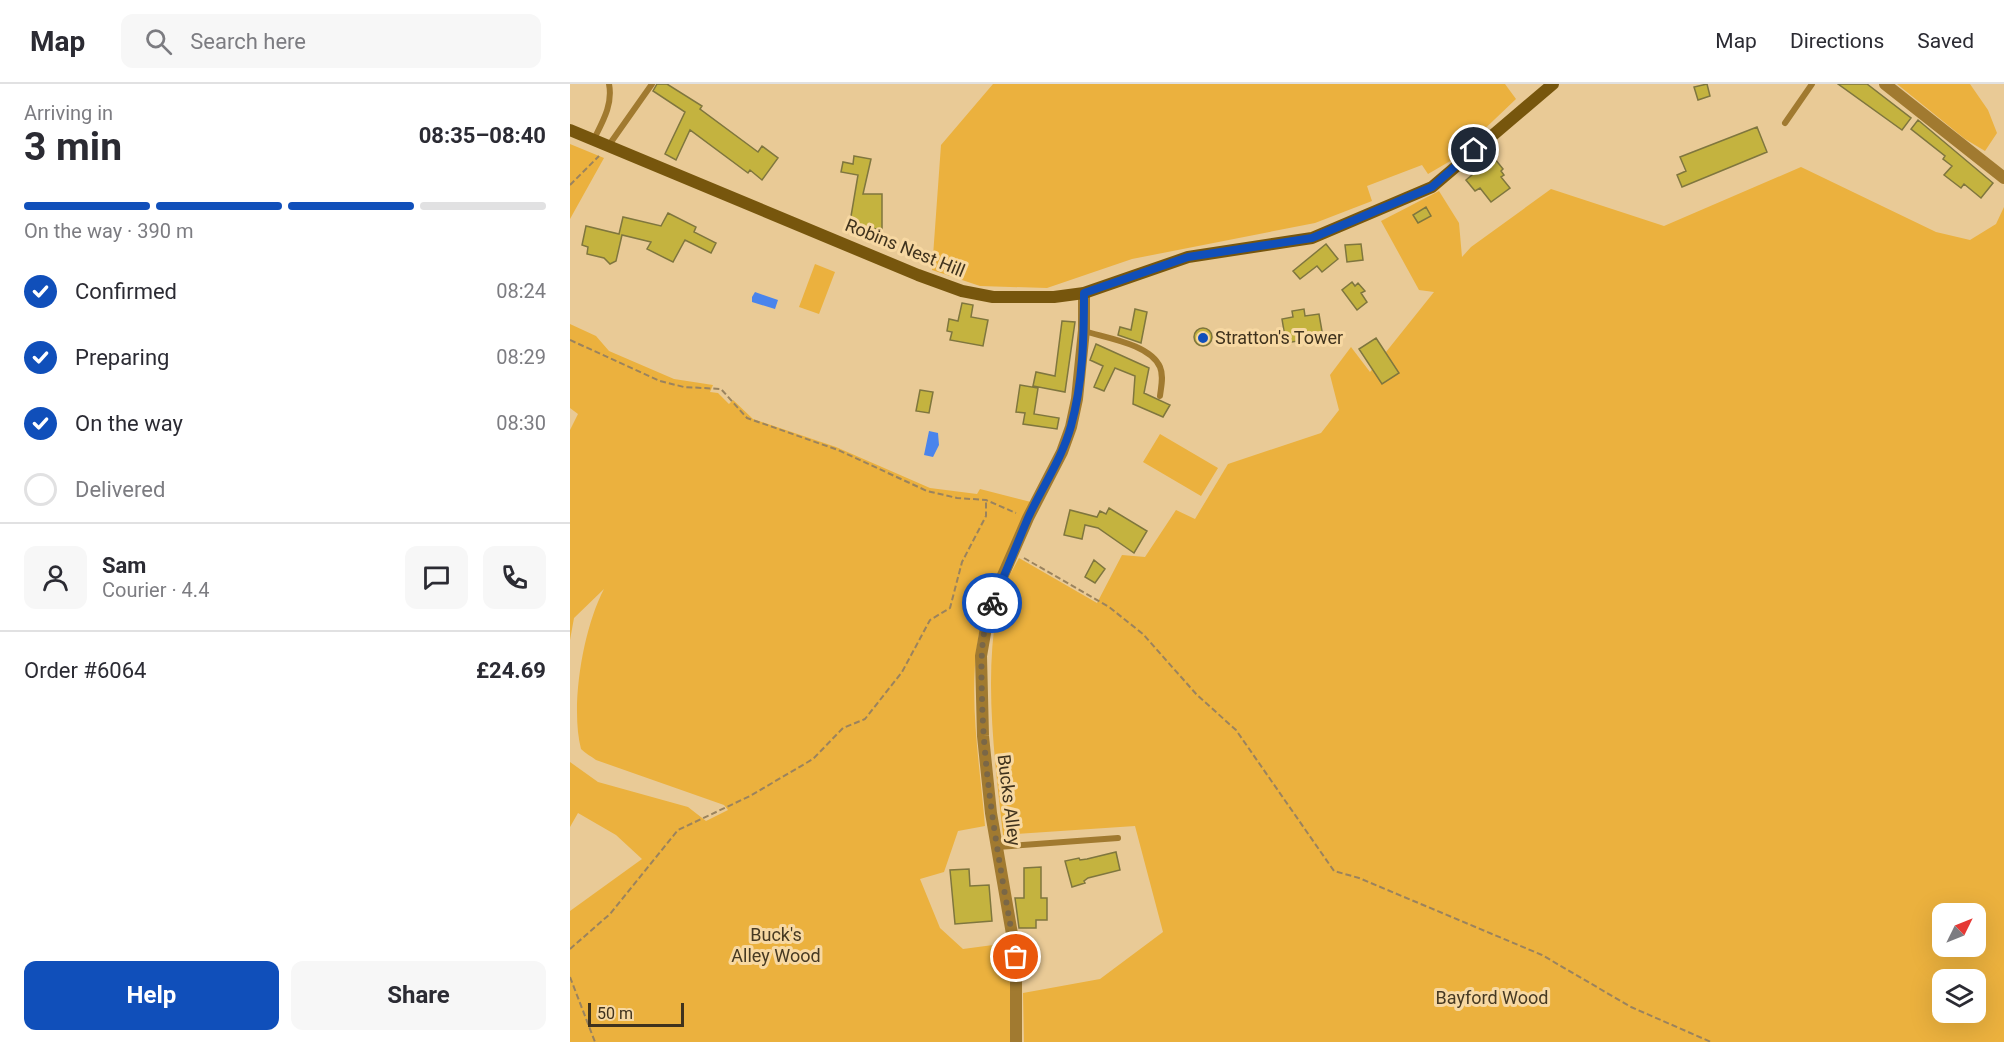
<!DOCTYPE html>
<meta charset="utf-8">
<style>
:root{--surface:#fff;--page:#f7f7f7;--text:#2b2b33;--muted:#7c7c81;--line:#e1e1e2;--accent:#104fba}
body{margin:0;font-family:Roboto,sans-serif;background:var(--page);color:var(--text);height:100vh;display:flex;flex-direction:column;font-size:22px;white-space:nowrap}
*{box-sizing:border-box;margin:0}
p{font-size:20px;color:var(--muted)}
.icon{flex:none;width:33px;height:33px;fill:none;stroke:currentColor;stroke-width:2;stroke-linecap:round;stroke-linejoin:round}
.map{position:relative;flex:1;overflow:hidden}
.details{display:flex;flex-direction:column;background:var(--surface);width:570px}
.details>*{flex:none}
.needle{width:39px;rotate:47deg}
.controls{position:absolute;left:1362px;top:819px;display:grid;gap:12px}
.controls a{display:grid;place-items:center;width:54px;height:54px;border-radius:12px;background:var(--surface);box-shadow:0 6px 24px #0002;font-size:30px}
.scale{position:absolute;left:18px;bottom:15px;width:96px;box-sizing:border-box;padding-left:6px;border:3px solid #3f321d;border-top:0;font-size:16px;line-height:21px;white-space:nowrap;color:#3f321d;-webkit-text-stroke:4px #f7d8a2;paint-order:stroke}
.pin{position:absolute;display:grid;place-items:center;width:51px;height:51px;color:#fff;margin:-26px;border:3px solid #fff;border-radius:50%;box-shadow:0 2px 6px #0007}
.courier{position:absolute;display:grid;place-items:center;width:60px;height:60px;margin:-30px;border:4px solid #104fba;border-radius:50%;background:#fff;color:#222;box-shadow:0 2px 8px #0007}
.overview em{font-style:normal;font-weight:700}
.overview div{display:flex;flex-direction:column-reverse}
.overview{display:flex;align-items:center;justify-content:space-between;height:102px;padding:0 24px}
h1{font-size:39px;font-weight:700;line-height:45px}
.bar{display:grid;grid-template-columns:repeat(4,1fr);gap:9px 6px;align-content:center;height:72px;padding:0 24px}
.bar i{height:8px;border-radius:4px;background:var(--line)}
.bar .active{background:var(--accent)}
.bar p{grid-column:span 4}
.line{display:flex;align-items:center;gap:15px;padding:0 24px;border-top:2px solid var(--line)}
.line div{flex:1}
.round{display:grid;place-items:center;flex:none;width:63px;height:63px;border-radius:12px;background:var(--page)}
ol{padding:0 24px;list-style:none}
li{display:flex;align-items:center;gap:18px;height:66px}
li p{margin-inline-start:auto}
li .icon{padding:6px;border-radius:50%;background:var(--accent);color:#fff;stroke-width:4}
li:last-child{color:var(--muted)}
li i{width:33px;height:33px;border:3px solid var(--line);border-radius:50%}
.button{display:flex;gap:12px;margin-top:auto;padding:12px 24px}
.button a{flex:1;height:69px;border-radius:12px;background:var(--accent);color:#fff;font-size:24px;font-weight:700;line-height:69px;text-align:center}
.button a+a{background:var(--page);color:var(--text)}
header{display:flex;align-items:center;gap:36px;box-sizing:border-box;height:84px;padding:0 30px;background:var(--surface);border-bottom:2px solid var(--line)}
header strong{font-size:28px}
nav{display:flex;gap:33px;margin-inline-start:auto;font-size:21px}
.search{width:420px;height:54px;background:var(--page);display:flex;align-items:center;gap:15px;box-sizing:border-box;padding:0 21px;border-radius:12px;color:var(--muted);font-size:22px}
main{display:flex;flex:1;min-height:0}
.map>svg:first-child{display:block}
.green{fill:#ebb13e;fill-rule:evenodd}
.water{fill:#4a84ec}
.building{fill:#c4b33f;stroke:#7f763e;stroke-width:1.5}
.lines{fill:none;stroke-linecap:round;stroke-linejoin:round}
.path{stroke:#9a835e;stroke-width:2;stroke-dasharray:6 3;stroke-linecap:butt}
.lane{stroke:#a17a30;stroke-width:6}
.street{stroke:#a17a30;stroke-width:12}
.secondary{stroke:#77560d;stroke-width:12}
.done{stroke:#7a6747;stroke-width:6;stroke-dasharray:0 10.8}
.route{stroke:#104fba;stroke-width:8}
.poi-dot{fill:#104fba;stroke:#f7d8a2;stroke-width:2}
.labels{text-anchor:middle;stroke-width:6;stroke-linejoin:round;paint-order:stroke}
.street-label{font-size:18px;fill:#3f321d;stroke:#f7d8a2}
.poi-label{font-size:18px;fill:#3f321d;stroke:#f7d8a2;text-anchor:start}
.park-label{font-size:18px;fill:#463922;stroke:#f7d8a2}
</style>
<header>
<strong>Map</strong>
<div class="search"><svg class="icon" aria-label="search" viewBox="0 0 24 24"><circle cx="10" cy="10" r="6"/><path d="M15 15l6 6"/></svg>Search here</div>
<nav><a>Map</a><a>Directions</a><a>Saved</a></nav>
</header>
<main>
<section class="details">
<div class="overview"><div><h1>3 min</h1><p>Arriving in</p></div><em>08:35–08:40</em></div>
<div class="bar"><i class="active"></i><i class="active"></i><i class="active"></i><i></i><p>On the way · 390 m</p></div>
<ol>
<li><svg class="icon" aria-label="check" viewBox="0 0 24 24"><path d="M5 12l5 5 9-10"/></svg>Confirmed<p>08:24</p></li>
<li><svg class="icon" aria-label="check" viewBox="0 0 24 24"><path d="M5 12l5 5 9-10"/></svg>Preparing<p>08:29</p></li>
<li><svg class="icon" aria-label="check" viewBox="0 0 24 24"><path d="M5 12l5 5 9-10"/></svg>On the way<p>08:30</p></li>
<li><i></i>Delivered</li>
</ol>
<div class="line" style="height:108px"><a class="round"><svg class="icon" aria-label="person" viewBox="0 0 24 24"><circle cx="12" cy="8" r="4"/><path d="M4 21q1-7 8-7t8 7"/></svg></a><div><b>Sam</b><p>Courier · 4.4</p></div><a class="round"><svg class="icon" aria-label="chat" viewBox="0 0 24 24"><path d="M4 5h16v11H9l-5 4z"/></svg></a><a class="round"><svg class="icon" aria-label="phone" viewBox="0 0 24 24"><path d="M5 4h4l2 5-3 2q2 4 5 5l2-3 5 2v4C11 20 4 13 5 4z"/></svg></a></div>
<div class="line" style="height:78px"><div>Order #6064</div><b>£24.69</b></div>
<div class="button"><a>Help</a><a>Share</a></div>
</section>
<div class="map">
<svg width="1434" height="958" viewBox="0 0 1434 958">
<rect width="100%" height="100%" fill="#e9ca96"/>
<!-- green -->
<path class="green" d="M423,0H935L946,15L882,76L858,90L852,81L797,102L802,117L745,139L562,175L477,204L410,202L362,186L371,61Z
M1327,0H1400L1418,26L1427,49L1415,67L1395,55Z
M0,60L34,74L0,135Z
M1231,83L1366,148L1400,156L1426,140L1434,123V958H454L453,909L530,895L593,848L565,742L433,751C425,677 414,599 427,525C430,508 441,489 449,474L527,519L552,471L575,473L606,426L625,435L658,380L751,349L769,326L760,291L781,263L800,288L864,208L849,206L811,137L869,107L889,139L892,173L901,163L981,105L1094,142ZM1372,830H1406V862H1372ZM1372,896H1406V928H1372Z
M245,180L265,188L249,230L229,223Z
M0,240L26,252L39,267L104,295L143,301L140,308L148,309L159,320L163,316L183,335L266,363L360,404L407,410L410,405L461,418C446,451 428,485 417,519C393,589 409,669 415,742L388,747L374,788L350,795L370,844L393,865L438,859L442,883L441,958H0V827L72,775L46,751L8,729L0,743V678L28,698L118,723L136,737L158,726L154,721L26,676C22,673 15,669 11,665C0,622 13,545 34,505L4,534L0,556V346L8,330L0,324Z
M590,350L648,384L631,412L573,378Z"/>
<!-- water -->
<path class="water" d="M185,208L208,216L205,225L182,218V213Z
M359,347L368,349L369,361L363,373L354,371Z"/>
<!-- building -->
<path class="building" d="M87,0H97L132,22L130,25L188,68L192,62L208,74L192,96L180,86L178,89L120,46L106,76L95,70L115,28L83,7Z
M1137,0L1140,12L1128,16L1124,3Z
M1268,0H1297L1341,34L1332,46Z
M1348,36L1423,99L1411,114L1394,100L1391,104L1374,91L1382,82L1373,75L1375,72L1341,45Z
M1187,43L1197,68L1112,103L1107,91L1116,87L1110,73Z
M284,72L301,75L293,110H312V145L279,144L288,91L271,88L273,78L283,80Z
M921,75H925L933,85L931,87L934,91L931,93L940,104L921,118L910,104L905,107L896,96Z
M856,123L861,132L848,139L843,131Z
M98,129L126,143L124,148L146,159L141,169L115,156L103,178L77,165L81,158L52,151L46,177L40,180L34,174L17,170L18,163L12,161L16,142L49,150L53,133L91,142Z
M756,160L768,175L752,188L747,182L730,195L723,187Z
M791,160L793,176L777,178L775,161Z
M782,198L785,202L788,199L795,207L791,209L797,218L787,226L772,206Z
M392,219L403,221L401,233L418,236L413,262L380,256L382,248L377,247L379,235L388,237Z
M565,225L577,228L571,259L548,251L550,243L561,246Z
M734,225L735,232L749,230L753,253L716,259L712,235L723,233L722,227Z
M492,237L505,238L495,308L463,302L466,288L485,292Z
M624 253a9 9 0 1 1 18 0a9 9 0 1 1-18 0Z
M806,254L829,289L812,300L789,265Z
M526,260L579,284L574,309L600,321L593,333L563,320L565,292L545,284L534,307L524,303L533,282L520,276Z
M450,301L468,304L464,330L489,334L487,345L453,340L455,329L446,328Z
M350,306L363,308L359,329L346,327Z
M539,424L577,447L564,469L528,444L515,441L512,455L494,451L500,426L527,433L530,427L536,430Z
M524,476L535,485L525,499L515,493Z
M546,768L550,786L518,794L514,797L515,799L502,803L495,777L509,774L510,776L517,775Z
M471,783V814H477V836H466V844H449L445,814H454V784Z
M399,785L400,802L419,801L422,837L385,840L380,786Z"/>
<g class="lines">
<!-- path -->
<path class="path" d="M0,101L29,72
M0,256L90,297L114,303L151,305L177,334L268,366L357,407L387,414L416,416L446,429
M454,474L539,523L573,550L627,611L666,646L764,787L789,794L972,871L1061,923L1141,958
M0,865L40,830L108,746L180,712L243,675L273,644L295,635L332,588L360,536L380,524L392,478L416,432V416
M0,893L25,958"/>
<!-- lane -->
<path class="lane" d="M1215,39L1242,0
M24,55C33,37 43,20 39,0
M39,61L82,0
M514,247C536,254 580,260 590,283C594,292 591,303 590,312
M427,763L548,754"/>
<!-- street -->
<path class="street" d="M1315,0L1434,94
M446,958V873L421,729L413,652L411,572L420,521L458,434L492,368L501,343L507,315L514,246V209"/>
<!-- secondary -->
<path class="secondary" d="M0,46L348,191L392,207L423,213H484L514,209L618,173L742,154L862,103L983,0"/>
</g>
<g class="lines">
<!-- done -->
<path class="done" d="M422,519C410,549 411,582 412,614C414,701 431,787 446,873"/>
<!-- route -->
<path class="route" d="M422,519C435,491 446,462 458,434C472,403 492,375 501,342C513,299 514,253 514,209L618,173L742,154L862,103L904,66"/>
</g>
<!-- markers -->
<circle class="poi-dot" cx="633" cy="254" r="6"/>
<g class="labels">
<!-- street labels -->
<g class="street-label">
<text transform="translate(335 164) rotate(22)" y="6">Robins Nest Hill</text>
<text transform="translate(439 716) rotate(83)" y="6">Bucks Alley</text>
</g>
<!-- poi labels -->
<g class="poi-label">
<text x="645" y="260">Stratton's Tower</text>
</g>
<!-- park labels -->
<g class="park-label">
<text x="206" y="857">Buck's<tspan x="206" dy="21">Alley Wood</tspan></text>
<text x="922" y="920">Bayford Wood</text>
</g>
</g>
</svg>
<div class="controls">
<a><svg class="needle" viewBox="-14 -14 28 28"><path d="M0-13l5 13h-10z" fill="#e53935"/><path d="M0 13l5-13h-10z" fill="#7c7c81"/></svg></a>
<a><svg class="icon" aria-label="layers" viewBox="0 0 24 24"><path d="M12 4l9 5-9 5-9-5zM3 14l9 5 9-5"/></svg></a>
</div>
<div class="scale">50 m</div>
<div class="pin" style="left:446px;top:873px;background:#ea580c"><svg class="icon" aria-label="bag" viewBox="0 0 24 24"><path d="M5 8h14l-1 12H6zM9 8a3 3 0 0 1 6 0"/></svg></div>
<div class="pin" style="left:904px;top:66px;background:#1f2937"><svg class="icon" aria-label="home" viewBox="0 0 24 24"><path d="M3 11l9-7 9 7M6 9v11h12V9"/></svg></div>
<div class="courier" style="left:422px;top:519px"><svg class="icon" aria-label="bike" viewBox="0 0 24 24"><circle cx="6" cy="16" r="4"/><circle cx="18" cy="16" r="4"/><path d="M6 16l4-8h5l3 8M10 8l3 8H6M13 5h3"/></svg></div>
</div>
</main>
